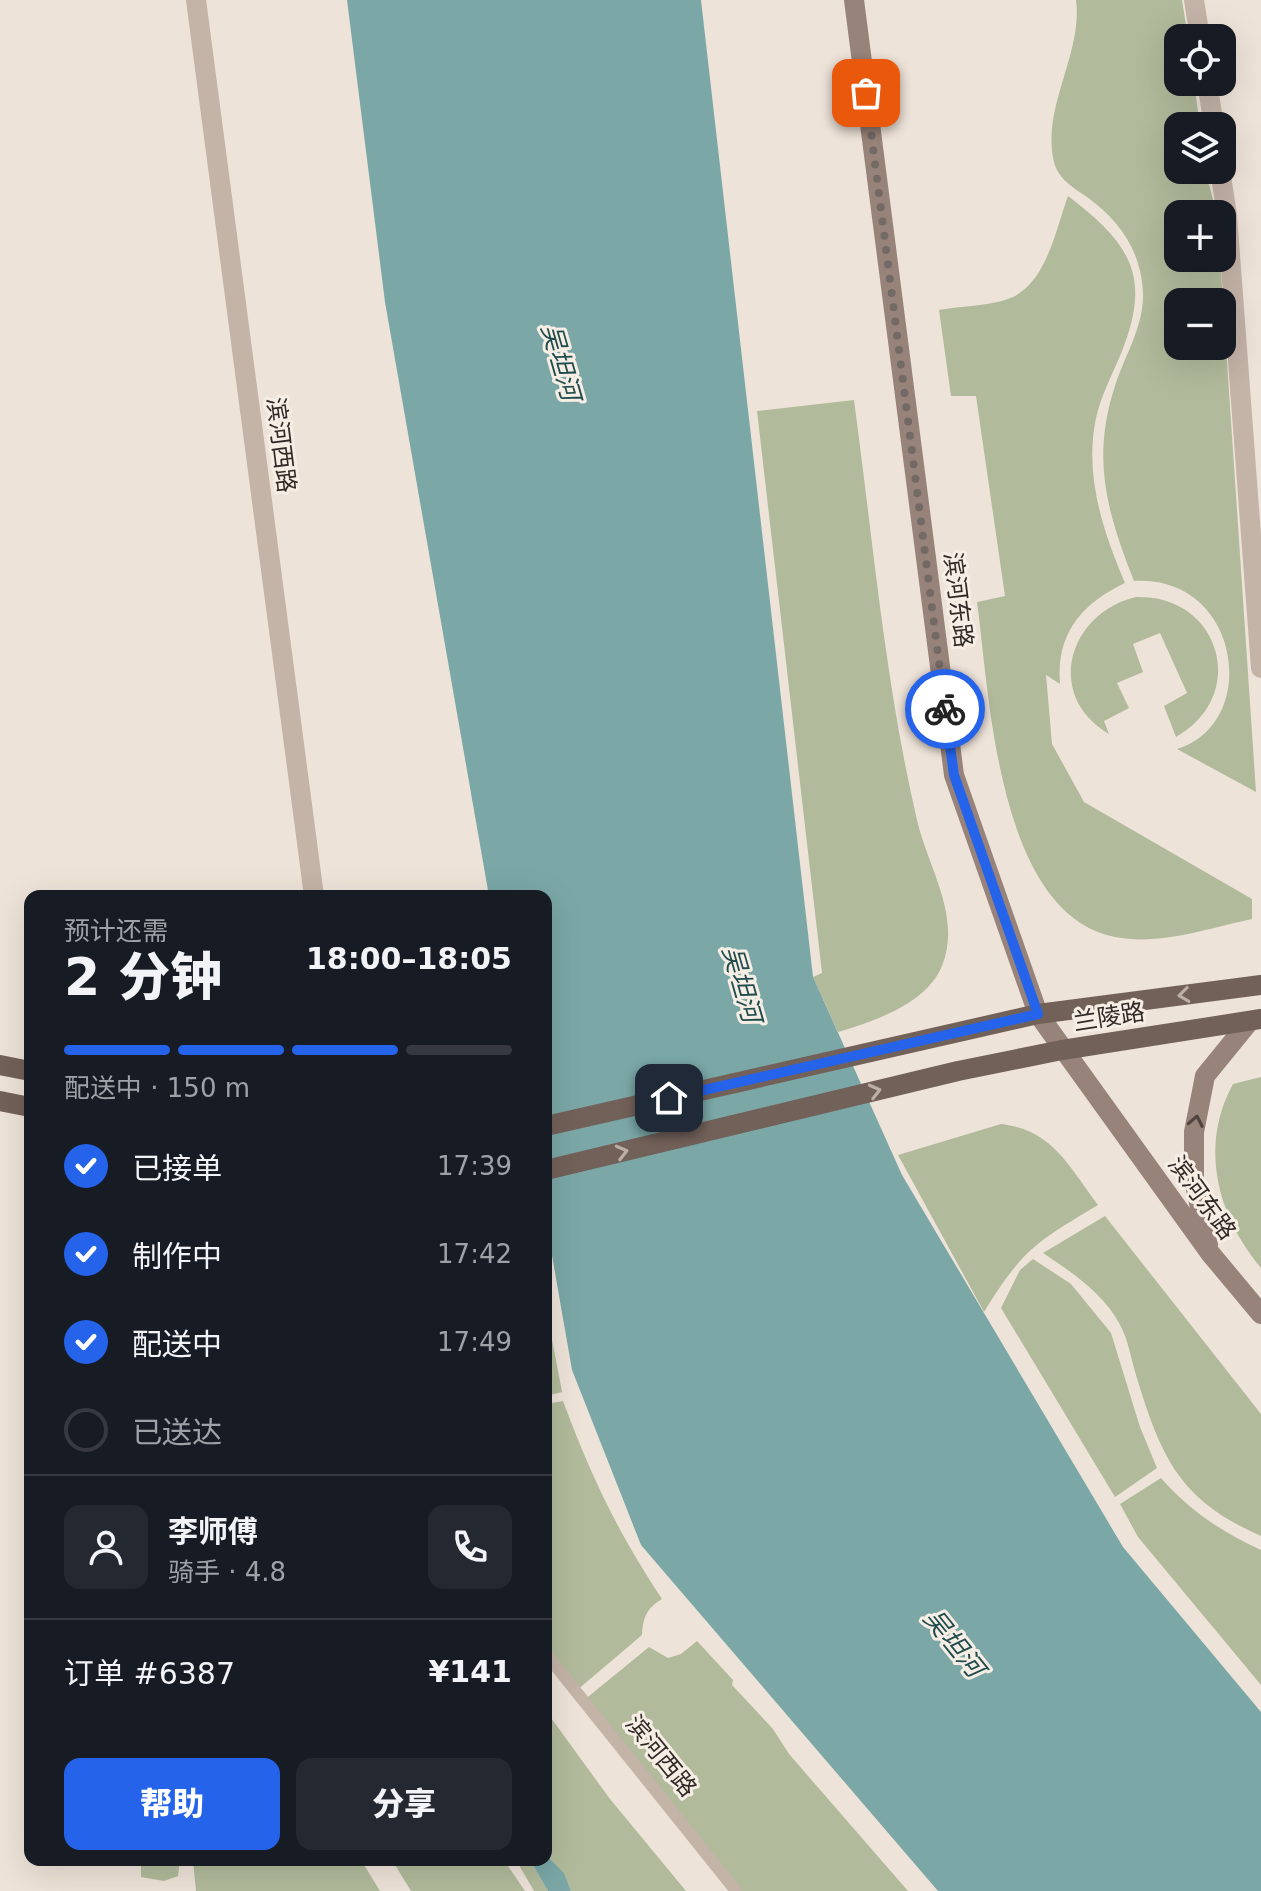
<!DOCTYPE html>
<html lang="zh">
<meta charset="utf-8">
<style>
:root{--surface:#171b24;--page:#242831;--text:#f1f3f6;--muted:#9ea1a6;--line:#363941;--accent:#2563eb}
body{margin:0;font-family:"DejaVu Sans","Noto Sans SC",sans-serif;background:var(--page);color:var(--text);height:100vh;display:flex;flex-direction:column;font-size:30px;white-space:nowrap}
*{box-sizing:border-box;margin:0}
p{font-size:26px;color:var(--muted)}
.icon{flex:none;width:44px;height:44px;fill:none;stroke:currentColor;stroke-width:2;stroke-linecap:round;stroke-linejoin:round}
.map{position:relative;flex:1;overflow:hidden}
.side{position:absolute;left:24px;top:890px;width:528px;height:976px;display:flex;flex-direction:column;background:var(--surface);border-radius:16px;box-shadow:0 8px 32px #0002}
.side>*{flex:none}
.fabs{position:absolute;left:1164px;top:24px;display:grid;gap:16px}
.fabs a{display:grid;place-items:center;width:72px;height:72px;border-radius:16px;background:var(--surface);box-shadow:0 8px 32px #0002;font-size:40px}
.pin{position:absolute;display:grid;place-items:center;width:68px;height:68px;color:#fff;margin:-34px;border-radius:16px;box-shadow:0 4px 12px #0006}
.courier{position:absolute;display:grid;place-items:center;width:80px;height:80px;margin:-40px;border:6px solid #2563eb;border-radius:50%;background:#fff;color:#222;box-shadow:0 2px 10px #0007}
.headline em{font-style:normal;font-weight:800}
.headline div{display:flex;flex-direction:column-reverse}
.headline{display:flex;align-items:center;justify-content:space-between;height:136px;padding:0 40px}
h1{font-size:52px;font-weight:800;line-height:60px}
.bar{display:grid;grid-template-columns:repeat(4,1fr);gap:12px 8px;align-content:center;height:96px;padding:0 40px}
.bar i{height:10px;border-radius:6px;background:var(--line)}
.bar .active{background:var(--accent)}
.bar p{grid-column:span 4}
.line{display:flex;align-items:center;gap:20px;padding:0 40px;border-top:2px solid var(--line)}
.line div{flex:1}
.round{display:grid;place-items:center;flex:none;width:84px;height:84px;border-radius:16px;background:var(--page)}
ol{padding:0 40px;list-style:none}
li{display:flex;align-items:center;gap:24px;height:88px}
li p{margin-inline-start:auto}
li .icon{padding:8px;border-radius:50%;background:var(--accent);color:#fff;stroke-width:4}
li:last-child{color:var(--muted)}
li i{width:44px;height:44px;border:4px solid var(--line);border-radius:50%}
.primary-button{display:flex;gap:16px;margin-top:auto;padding:16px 40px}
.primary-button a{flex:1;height:92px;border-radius:16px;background:var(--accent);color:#fff;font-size:32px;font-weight:800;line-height:92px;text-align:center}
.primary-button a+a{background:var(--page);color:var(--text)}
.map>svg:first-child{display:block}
.green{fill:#b1bb9b;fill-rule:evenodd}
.water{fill:#7ba7a7}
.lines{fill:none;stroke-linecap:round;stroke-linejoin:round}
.service{stroke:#c4b3a7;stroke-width:12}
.minor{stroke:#c4b3a7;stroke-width:20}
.tertiary{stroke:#c4b3a7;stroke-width:20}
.secondary{stroke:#978379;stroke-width:20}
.primary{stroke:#726159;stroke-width:20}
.oneway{stroke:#bbafa6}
.oneway2{stroke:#50443f}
.done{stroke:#736a65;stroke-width:8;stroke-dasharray:0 14.4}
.route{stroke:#2563eb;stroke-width:10}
.labels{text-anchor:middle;stroke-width:6;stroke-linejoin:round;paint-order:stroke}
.street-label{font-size:24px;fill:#312926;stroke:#f6eee5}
.water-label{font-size:26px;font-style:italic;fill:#214c4e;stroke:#f6eee5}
</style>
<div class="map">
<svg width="1261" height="1891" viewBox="0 0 1261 1891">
<rect width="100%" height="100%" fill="#eee3d9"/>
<!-- green -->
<path class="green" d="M1076,0H1182L1188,38H1178V82H1194L1200,126H1178V170H1205L1217,214H1178V258H1220L1256,792L1177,749C1261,724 1242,575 1134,581C1107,512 1091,459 1115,386C1125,355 1144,326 1143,293C1141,251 1120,221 1087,197C1074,188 1058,179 1054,162C1041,108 1083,54 1076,0ZM1178,302H1222V346H1178Z
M1068,196C1131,244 1153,277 1120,356C1111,377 1101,396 1096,418C1084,476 1103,531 1125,583C1081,604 1056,634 1060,684L1046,675L1052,744L1084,802L1252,899V919C1209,928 1159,946 1115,937C997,913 990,696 977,602L1005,596L976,396H951L939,310C961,306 993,306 1013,297C1047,280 1056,229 1068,196Z
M854,400C873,540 885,683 917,820C928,868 962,916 942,966C926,1004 875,1021 838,1032L813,977L822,973L757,411Z
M1136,597C1220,594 1250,695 1176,737L1164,706L1187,693L1160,633L1133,644L1143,672L1117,683L1129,708L1104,721L1109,734C1044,696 1068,613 1136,597Z
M1261,1077V1268C1217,1215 1199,1146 1233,1084Z
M1001,1124C1053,1130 1069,1167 1098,1205C1036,1242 1022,1250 984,1312L898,1155Z
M1105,1216L1261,1414V1536C1179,1500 1161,1457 1136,1375C1131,1359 1128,1338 1119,1323C1103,1293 1070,1271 1043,1253Z
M1033,1259L1071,1284L1111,1333L1140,1427L1157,1468L1115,1497L1001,1308L1020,1270Z
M546,1308L562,1392L546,1396Z
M563,1401C591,1476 617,1531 662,1599C647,1608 643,1617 642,1635L576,1691L546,1649V1404Z
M1161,1478C1190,1511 1222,1532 1261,1550V1685L1138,1537L1120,1504Z
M697,1641L733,1680L732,1685L773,1729L789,1754L908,1891H730L583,1701L649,1647L668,1658L681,1654Z
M546,1711L610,1799L686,1891H571L564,1874L546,1855Z
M141,1860H180L178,1876L164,1881L141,1877Z
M193,1860H361L380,1891H196Z
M392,1860H504L525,1891H411Z
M516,1860H530L548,1891H534Z"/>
<!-- water -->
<path class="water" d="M347,0H701L813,977L902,1175L1123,1547L1261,1712V1891H938L641,1545L572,1370L546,1221V896H489L385,302Z
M546,1855L564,1873L571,1891H548L530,1860H546Z"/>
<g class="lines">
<!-- service -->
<path class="service" d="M546,1654L736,1891"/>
<!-- minor -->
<path class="minor" d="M1194,0L1200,38
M1207,82L1214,126
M1220,170L1227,215L1261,668"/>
<!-- tertiary -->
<path class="tertiary" d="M196,0L314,896"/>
<!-- secondary -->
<path class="secondary" d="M854,0L954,775L1038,1014L1210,1253L1261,1314
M1208,1245L1194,1180V1132L1205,1076L1249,1022"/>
<!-- primary -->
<path class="primary" d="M0,1065L30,1071
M0,1101L30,1107
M546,1126L1038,1014L1261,985
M546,1170L958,1071L1062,1050L1261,1019"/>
</g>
<!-- one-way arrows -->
<defs><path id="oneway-chevron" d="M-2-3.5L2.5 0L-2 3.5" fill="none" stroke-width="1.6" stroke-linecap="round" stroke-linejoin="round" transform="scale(2)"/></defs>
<g class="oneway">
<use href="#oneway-chevron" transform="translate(1184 995) rotate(173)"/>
<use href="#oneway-chevron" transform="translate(875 1091) rotate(-14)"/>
<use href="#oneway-chevron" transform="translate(622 1152) rotate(-14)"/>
</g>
<use class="oneway2" href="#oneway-chevron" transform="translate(1196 1121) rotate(-79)"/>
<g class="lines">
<!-- done -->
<path class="done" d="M866,93L945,709"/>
<!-- route -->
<path class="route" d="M669,1098L1038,1014L954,775L945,709"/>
</g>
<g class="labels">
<!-- street labels -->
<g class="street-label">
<text transform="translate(281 445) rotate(83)" y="8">滨河西路</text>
<text transform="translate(958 600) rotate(83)" y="8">滨河东路</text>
<text transform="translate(1109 1017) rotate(-9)" y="8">兰陵路</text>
<text transform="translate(1202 1198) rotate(54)" y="8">滨河东路</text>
<text transform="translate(661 1756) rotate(51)" y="8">滨河西路</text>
</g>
<!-- water labels -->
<g class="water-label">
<text transform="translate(561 362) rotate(74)" y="9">吴坦河</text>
<text transform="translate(742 984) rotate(74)" y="9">吴坦河</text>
<text transform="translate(954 1643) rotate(51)" y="9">吴坦河</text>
</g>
</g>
</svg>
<div class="fabs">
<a><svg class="icon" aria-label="locate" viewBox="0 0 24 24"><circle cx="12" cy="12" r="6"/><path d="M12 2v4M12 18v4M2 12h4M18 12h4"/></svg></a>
<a><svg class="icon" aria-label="layers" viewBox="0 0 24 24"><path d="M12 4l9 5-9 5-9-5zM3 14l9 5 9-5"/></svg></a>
<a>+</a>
<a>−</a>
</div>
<div class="pin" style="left:866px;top:93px;background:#ea580c"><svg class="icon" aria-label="bag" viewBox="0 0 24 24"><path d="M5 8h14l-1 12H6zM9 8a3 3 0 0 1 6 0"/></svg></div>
<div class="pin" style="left:669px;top:1098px;background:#1f2937"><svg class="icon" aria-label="home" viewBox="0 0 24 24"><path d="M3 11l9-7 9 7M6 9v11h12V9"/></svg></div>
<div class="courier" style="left:945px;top:709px"><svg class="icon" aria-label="bike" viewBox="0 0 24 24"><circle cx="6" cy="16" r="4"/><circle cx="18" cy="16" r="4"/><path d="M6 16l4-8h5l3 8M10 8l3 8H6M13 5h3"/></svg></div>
<section class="side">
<div class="headline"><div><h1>2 分钟</h1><p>预计还需</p></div><em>18:00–18:05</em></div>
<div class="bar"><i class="active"></i><i class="active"></i><i class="active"></i><i></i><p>配送中 · 150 m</p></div>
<ol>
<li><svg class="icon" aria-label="check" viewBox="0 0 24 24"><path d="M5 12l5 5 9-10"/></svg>已接单<p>17:39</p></li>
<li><svg class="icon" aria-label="check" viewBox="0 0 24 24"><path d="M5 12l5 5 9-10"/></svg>制作中<p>17:42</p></li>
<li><svg class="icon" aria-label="check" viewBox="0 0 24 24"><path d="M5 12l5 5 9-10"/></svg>配送中<p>17:49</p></li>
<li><i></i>已送达</li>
</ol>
<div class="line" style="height:144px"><a class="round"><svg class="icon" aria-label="person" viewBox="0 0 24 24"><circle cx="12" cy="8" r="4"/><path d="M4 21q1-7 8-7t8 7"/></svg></a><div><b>李师傅</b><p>骑手 · 4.8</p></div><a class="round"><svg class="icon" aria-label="phone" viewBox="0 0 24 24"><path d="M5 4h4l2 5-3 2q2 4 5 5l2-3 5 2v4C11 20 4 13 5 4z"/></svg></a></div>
<div class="line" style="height:104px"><div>订单 #6387</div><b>¥141</b></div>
<div class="primary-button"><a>帮助</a><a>分享</a></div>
</section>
</div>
